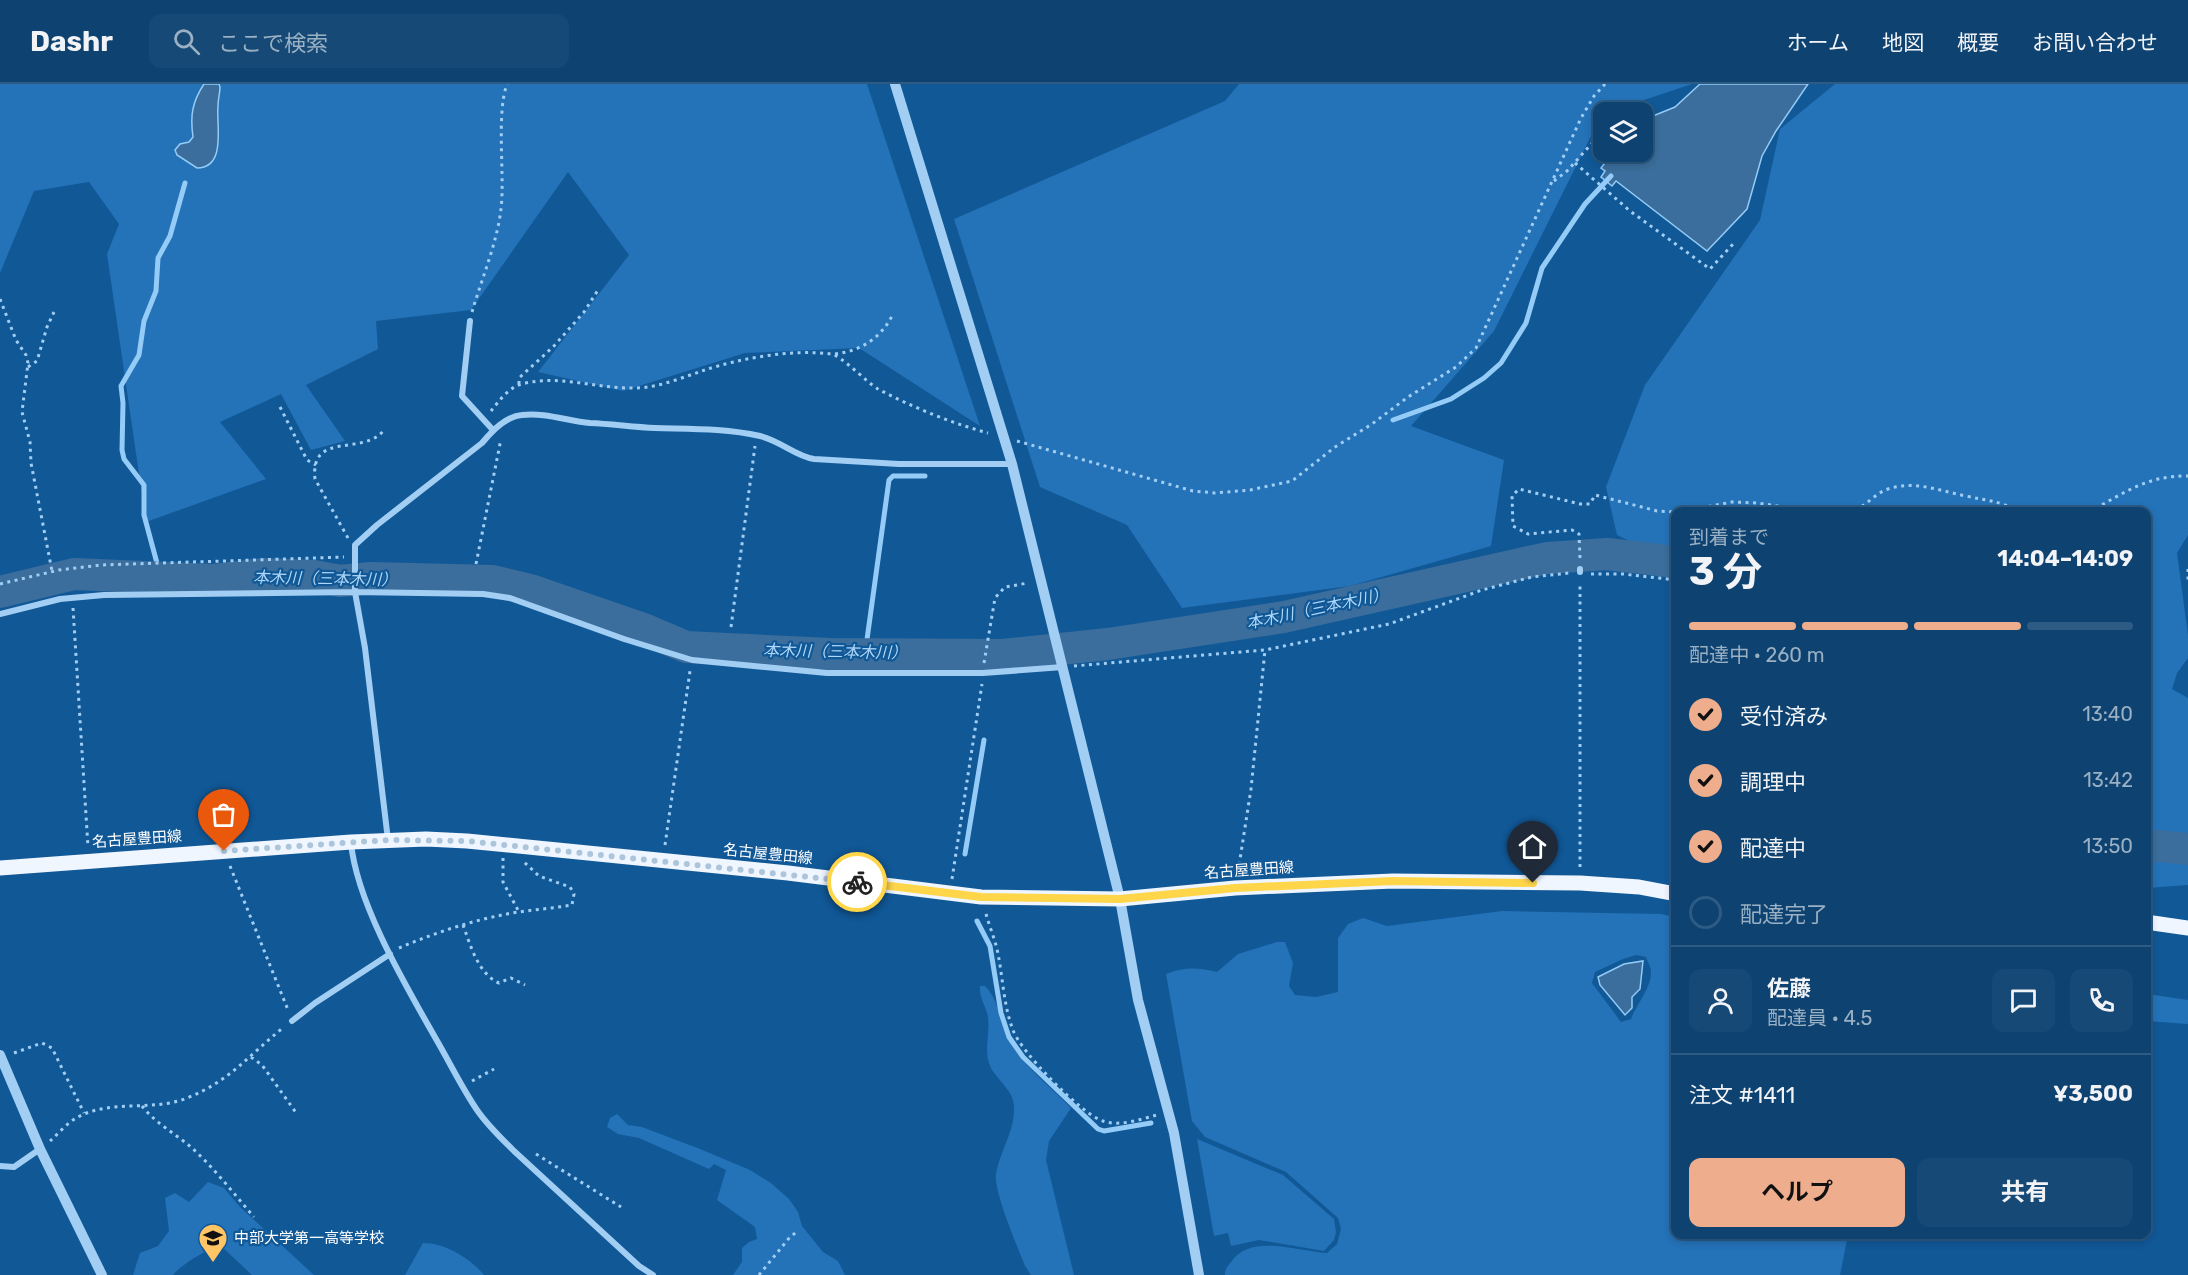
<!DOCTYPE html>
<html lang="ja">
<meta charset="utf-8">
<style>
:root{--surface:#0d4271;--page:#164976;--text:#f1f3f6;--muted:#9ab0c3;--line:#2d5b84;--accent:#eead8d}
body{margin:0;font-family:Rubik,"Noto Sans JP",sans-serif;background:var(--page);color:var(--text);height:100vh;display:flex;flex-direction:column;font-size:22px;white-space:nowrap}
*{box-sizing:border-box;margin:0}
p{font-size:20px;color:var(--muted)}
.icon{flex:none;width:33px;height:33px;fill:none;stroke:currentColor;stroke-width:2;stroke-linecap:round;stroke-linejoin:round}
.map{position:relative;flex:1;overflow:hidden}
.sheet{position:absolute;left:1671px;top:423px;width:480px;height:732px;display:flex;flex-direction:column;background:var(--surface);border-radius:12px;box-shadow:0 3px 9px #0003,0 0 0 2px var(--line)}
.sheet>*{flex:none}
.controls{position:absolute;left:1593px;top:18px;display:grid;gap:12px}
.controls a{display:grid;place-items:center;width:60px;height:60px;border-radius:12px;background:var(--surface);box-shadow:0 3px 9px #0003,0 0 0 2px var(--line);font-size:30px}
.pin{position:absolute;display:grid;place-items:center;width:51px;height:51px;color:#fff;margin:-62px -26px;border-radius:50% 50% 50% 0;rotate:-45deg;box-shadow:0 0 6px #0007}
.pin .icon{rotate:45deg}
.courier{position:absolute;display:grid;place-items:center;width:60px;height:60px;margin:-30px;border:4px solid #ffd54a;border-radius:50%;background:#fff;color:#222;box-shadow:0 2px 8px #0007}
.head em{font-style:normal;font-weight:700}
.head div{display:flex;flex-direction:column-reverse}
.head{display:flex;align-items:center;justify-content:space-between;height:102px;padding:0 18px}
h1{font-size:39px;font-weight:700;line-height:45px}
.bar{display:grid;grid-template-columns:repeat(4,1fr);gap:9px 6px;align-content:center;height:72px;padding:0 18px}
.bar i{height:8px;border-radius:4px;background:var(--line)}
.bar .active{background:var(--accent)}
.bar p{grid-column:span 4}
.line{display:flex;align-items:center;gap:15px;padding:0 18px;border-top:2px solid var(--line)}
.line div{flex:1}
.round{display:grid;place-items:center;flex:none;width:63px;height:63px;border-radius:12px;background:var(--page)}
ol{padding:0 18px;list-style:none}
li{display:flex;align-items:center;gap:18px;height:66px}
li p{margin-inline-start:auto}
li .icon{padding:6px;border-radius:50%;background:var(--accent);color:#111;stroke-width:4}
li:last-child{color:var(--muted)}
li i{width:33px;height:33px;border:3px solid var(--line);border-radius:50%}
.primary-button{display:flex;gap:12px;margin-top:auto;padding:12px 18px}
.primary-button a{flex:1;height:69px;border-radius:12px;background:var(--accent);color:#111;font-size:24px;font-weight:700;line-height:69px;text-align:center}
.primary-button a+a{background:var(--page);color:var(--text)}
header{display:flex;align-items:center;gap:36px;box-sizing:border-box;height:84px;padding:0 30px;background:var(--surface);border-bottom:2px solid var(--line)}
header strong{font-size:28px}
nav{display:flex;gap:33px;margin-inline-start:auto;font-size:21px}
.search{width:420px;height:54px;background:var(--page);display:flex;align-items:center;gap:15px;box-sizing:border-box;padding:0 21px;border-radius:12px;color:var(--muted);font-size:22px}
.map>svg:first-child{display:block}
.green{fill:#2472b7;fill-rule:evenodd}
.water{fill:#3b6e9c;stroke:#94cbf7;stroke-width:1.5}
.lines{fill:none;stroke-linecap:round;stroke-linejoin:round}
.stream{stroke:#94cbf7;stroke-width:5}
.river{stroke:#3b6e9c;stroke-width:32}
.path{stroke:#a2cef4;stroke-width:3;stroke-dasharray:3 4.5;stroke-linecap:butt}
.minor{stroke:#a2cef4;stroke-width:6}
.tertiary{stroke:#a2cef4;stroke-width:10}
.primary{stroke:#eff6ff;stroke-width:15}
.done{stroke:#acc5db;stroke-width:6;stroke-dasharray:0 10.8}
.route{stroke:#ffd54a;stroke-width:8}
.labels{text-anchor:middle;stroke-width:4.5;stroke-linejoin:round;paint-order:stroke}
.street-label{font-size:15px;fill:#fff;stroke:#115897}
.poi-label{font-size:15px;fill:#fff;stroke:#115897;text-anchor:start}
.water-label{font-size:16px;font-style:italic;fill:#aed8fa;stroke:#115897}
</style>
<header>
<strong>Dashr</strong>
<div class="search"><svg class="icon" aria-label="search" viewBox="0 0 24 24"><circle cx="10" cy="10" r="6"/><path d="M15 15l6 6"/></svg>ここで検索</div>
<nav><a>ホーム</a><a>地図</a><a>概要</a><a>お問い合わせ</a></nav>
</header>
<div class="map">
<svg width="2188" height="1191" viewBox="0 0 2188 1191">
<rect width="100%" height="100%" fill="#115897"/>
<!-- green -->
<path class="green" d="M0,0H867L980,342L859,264L745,269L623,307L538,288L629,171L568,88L471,226L376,237L378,265L306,301L345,357L311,366L281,310L220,338L266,395L146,438L107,170L119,140L89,98L34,107L0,189Z
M1239,0H1692L1602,30L1494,247L1411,342L1504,376L1491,462L1350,502L1182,524L1127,441L1040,403L954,135L1225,17Z
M1835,0H2188V451L2177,469L2188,551V574L2177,589L2172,605L2188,614V801L2147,804L2146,722L2151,713L2146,700V428H1676L1675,470L1643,464L1617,451L1606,403L1645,301L1760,136L1780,45Z
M1502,827L1661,830L1675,833L1676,1150L1848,1151L1840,1191H1225C1225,1185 1227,1183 1231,1178C1250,1149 1298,1167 1327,1169L1337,1160L1341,1145L1338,1134L1286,1088L1205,1053L1192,1037L1166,890C1184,883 1198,883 1217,888L1238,870L1277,858H1285L1293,879L1289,902L1295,911L1316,913L1338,908V854L1348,840L1363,834L1387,842ZM1636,871L1646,873C1647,877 1651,883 1651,887C1652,903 1636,921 1631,935L1621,938L1592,899L1595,888L1623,875Z
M980,902H985C1001,918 1001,945 1014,964C1028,986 1053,1005 1071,1024L1049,1057L1046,1076L1074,1191H1031L1025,1182C1018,1164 993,1106 996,1090C1000,1067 1015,1047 1014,1023C1014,1007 998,997 991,984C982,967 992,946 987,929C984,919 979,913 980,902Z
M2147,910L2188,916V940L2147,937Z
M617,1030L628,1041L642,1043L700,1065L750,1086L771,1099L789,1115L798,1128L802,1142L823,1168L838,1177L845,1191H733L742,1178V1164L749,1158L757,1155L755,1143L717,1116L726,1086L714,1080L709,1085L639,1054L618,1050L607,1043L610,1034Z
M1197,1055L1283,1091L1334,1135L1336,1148L1334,1156L1324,1167L1259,1156L1231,1162L1228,1149L1214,1152Z
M208,1098L224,1104L240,1123L314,1191H252L221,1162C208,1164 181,1181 173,1191H133L140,1169L158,1162L169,1147L165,1114L175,1109L189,1118Z
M423,1159C445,1159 470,1174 484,1191H405Z"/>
<!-- water -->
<path class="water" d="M204,0H219L220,3C220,9 218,15 218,22C216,40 227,84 197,84L177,71L175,66L180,60L189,58L193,53C190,32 192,18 204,0Z
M1700,0H1808L1776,47L1762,72L1747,125L1707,167L1616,97L1612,102L1601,93L1605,87L1601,84L1613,68H1642L1643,36L1675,23Z
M1643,877L1640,905L1632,913V924L1625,931L1600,901L1598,893L1624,880Z"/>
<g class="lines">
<!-- stream -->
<path class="stream" d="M1393,336L1451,315L1484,294L1501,279L1526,239L1542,184L1585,120L1611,92
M161,494L144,431V401L124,375L122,366L123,319L121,302L139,271L144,237L156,207L158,174L170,152L185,99
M865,570L889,396L893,392H925
M965,770L984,656
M977,837L990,862L1001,929L1009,953L1023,973L1098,1045L1104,1047L1151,1039"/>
<!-- river -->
<path class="river" d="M0,508L74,490L215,496L264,490L314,492L340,497L371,494L493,497L530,506L646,546L686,563L830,570L1003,571L1108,560L1284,533L1547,474L1607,470L1676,478
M2146,764L2159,762L2188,765"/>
<!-- path -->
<path class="path" d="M1618,28L1621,24
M1575,79L1630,127L1710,185L1733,160
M1554,97L1567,87L1604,46
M0,215L16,256L26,271L28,279L22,328L30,358L31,379L52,487
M472,228C482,194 497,159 501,125C505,91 496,30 507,0
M835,270C860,267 880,255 892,232
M28,283L37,277L47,243L54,228
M519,300V294L553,263L584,228L598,206
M280,323L307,376L316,381
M491,327C499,317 509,303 522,300C559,290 597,305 635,304C659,304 683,293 705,286C741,274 793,265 831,270C842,272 865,297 878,305C912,323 951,339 988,349
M1017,357L1193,407L1215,409L1250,406L1292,397L1335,363L1372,340L1408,313L1456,283L1476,264L1581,34L1594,12L1605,0
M1679,428L1732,418L1757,419L1819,428
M1848,428C1865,425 1873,410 1888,405C1915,396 1940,407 1966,412C1987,417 1999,416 2019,428
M2089,428C2124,409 2148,391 2188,392
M348,454L315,395C310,346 363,373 384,346
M1580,474L1579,450L1572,446L1528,450L1513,442L1512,412L1519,405L1580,420H1590L1595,411L1657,427L1676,428
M476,480L501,355
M2188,485V499
M1591,490H1623L1676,496
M0,500L59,486L101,481L344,473
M73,524L88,763
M731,543L755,362
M984,579L995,514L1005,503L1028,499
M1074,582L1265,566L1389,540L1482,506L1532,493L1569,489
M665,761L690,587
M503,774V798L519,828
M230,782L288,926
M1580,783V499
M1238,788L1251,705L1265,566
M952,795L982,600
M986,830C989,841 994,853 997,865C1003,892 1003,920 1013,946C1020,967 1082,1031 1103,1037C1120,1043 1141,1035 1157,1031
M463,841C470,860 478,890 499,899L511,894L525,901
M399,864C432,850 467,838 502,831C525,826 549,825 572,821L574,810L570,803L539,792L524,778
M14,969L42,959L52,964L84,1029
M251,973L262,981L297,1030
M472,997L494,985
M142,1022C155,1039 176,1050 192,1064C215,1085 234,1110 254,1133
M50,1057C59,1049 68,1038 78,1033C111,1015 153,1028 187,1014C230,997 249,971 284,943
M536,1070L621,1123
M759,1191L790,1153L798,1147"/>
<!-- minor -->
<path class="minor" d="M470,237L462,312L493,346
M1580,485V488
M0,530L60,515L104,511L355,508L483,510L510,514L624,555L692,576L827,589H983L1063,583
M388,756L365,564L355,508V461L377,441L482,359C492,347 506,332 522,331C544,328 568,337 590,339C612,340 633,343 655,344C690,345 725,344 760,352C781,357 795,372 814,375L899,380H1012
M351,759C357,820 406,902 436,955C450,979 462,1004 477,1026C488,1042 501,1054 514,1067L639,1182L653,1191
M292,937L315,919L390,870
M0,1082L14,1083L40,1065"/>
<!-- tertiary -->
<path class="tertiary" d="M895,0L1012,380L1120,815L1138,916L1174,1049L1199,1191
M0,971L40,1065L102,1191"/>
<!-- primary -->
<path class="primary" d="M0,784L351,758L426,755L467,757L788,789L981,813L1120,815L1235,804L1393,797L1580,799L1639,803L1676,810
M2146,838L2188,844"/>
</g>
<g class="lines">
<!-- done -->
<path class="done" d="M224,767L388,756L467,757L857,798"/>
<!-- route -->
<path class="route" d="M857,798L981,813L1120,815L1235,804L1393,797L1533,799"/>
</g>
<!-- icons -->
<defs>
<g id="school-pin" transform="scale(1.5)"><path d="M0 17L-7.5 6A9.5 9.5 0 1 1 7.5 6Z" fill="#ffc565" stroke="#115897"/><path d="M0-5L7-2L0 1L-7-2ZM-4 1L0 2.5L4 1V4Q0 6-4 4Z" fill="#111"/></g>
</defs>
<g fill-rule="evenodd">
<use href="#school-pin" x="213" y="1154"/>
</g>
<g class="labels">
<!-- street labels -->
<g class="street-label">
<text transform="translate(137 755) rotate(-4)" y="5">名古屋豊田線</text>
<text transform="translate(768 770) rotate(6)" y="5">名古屋豊田線</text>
<text transform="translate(1249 786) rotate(-4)" y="5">名古屋豊田線</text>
</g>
<!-- poi labels -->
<g class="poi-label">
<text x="234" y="1159">中部大学第一高等学校</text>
</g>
<!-- water labels -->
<g class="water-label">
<text transform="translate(325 494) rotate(1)" y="6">本木川（三本木川）</text>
<text transform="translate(1317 524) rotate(-12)" y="6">本木川（三本木川）</text>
<text transform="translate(835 567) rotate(1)" y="6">本木川（三本木川）</text>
</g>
</g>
</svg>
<div class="controls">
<a><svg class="icon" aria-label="layers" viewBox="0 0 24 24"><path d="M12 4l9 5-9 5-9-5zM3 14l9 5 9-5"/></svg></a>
</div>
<div class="pin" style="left:224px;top:767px;background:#ea580c"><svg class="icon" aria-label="bag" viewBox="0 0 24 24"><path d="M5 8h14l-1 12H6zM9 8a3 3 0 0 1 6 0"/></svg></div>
<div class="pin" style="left:1533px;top:799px;background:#1f2937"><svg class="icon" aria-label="home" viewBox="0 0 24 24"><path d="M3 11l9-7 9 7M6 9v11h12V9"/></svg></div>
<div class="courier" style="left:857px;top:798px"><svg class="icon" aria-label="bike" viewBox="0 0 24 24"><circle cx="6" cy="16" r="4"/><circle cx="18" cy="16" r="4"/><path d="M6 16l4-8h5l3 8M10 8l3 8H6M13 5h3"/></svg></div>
<section class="sheet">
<div class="head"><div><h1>3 分</h1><p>到着まで</p></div><em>14:04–14:09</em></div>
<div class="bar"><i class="active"></i><i class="active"></i><i class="active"></i><i></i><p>配達中 · 260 m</p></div>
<ol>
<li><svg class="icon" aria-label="check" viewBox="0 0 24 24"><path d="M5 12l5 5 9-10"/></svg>受付済み<p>13:40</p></li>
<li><svg class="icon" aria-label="check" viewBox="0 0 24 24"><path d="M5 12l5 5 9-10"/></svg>調理中<p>13:42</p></li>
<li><svg class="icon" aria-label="check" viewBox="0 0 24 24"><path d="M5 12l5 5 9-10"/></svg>配達中<p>13:50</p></li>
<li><i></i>配達完了</li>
</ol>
<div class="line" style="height:108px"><a class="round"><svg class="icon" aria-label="person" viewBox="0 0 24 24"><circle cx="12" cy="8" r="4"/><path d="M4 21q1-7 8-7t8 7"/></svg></a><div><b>佐藤</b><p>配達員 · 4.5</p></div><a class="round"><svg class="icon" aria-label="chat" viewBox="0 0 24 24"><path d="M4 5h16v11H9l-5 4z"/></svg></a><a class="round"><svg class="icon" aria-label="phone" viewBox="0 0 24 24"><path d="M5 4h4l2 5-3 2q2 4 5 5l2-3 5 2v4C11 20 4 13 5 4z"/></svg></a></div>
<div class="line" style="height:78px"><div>注文 #1411</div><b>¥3,500</b></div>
<div class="primary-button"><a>ヘルプ</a><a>共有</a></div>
</section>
</div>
